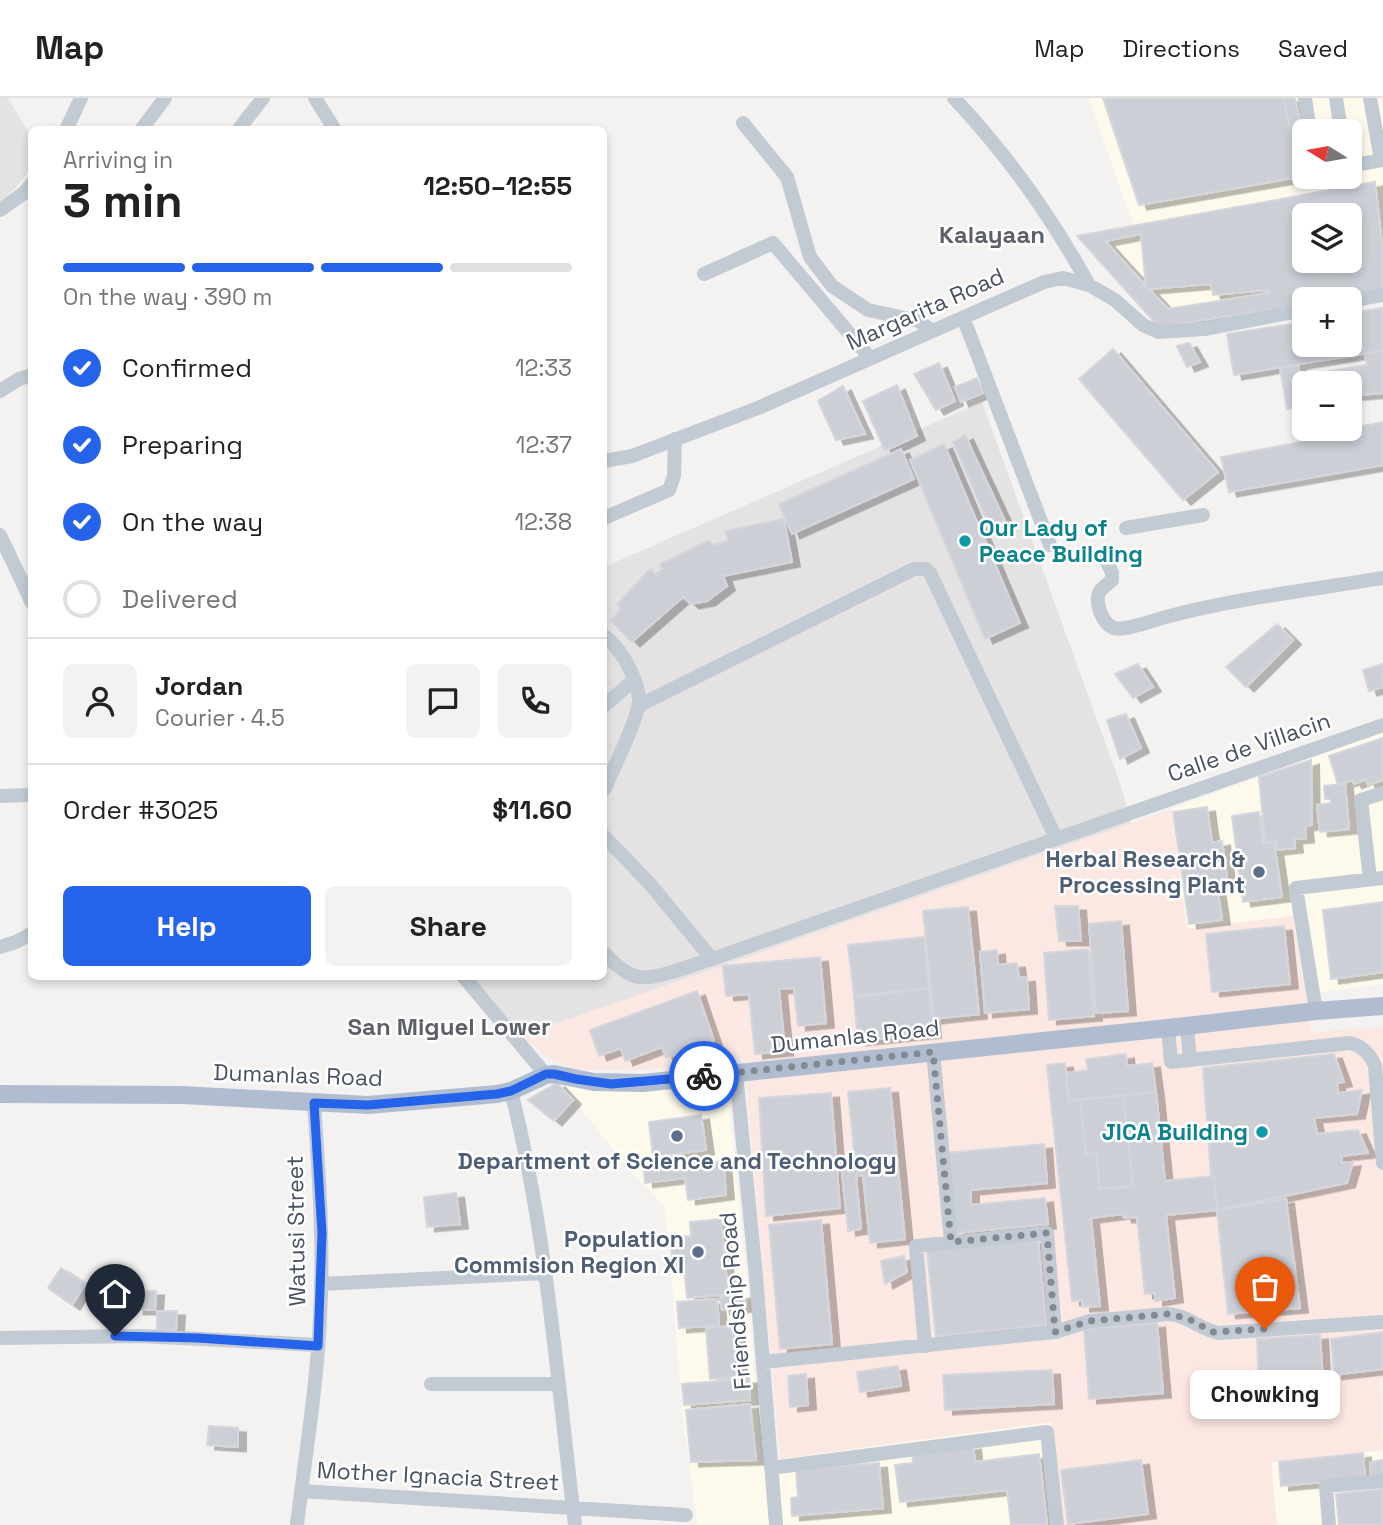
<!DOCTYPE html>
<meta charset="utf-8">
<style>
:root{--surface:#fff;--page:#f2f2f2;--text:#222;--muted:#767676;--line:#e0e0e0;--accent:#2563eb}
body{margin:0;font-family:"Space Grotesk",sans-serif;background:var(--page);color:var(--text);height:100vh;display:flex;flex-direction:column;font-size:26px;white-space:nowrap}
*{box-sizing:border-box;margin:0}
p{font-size:23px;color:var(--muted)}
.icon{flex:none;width:38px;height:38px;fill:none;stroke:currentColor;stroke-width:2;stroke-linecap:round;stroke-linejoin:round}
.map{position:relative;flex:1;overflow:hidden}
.side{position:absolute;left:28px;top:28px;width:579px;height:854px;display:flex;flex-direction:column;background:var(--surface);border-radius:10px;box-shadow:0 4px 10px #0003}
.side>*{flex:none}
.needle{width:46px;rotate:281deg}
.fabs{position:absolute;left:1292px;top:21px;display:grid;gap:14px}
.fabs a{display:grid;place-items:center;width:70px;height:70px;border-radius:10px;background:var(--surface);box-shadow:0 4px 10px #0003;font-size:35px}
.pin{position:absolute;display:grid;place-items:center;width:60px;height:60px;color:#fff;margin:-72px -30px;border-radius:50% 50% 50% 0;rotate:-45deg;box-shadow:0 0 7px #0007}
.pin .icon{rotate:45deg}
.courier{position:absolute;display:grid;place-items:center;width:70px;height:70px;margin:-35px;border:5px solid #2563eb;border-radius:50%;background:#fff;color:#222;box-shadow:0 2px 9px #0007}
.bubble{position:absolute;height:49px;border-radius:10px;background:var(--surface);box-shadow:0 4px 10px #0003;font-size:23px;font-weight:800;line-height:49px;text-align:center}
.head em{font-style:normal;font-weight:800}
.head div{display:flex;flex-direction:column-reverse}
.head{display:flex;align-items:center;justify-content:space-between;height:119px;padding:0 35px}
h1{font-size:46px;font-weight:800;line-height:52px}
.bar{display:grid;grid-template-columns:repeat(4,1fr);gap:10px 7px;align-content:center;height:84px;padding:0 35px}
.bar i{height:9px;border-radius:5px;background:var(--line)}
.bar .active{background:var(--accent)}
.bar p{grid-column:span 4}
.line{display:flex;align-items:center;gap:18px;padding:0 35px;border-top:2px solid var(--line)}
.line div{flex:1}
.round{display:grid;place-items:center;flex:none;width:74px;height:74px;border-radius:10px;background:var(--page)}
ol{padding:0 35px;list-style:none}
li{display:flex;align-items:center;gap:21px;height:77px}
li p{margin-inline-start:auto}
li .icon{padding:7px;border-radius:50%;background:var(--accent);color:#fff;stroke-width:4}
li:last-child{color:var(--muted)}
li i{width:38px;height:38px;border:4px solid var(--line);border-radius:50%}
.action{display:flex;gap:14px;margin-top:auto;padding:14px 35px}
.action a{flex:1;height:80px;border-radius:10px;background:var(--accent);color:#fff;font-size:28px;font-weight:800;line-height:80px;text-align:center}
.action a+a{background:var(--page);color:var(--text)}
header{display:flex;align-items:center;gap:42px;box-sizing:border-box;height:98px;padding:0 35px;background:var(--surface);border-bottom:2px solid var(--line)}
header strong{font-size:33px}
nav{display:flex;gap:38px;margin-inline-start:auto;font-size:24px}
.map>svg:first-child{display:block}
.commercial{fill:#fdfaec;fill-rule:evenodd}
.education{fill:#e5e2e3}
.medical{fill:#fce8e2}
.building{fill:#cdcfd7;stroke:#d5d6dd;stroke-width:2;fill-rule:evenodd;filter:url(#shadow)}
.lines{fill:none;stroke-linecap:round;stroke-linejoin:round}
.minor{stroke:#c2cad3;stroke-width:14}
.major{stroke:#b0bdd1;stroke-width:18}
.done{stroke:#848a93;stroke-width:7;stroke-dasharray:0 12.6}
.route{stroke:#2563eb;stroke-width:9}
.culture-dot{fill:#0f9aa8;stroke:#fff;stroke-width:2.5}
.service-dot{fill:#5c6f8a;stroke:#fff;stroke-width:2.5}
.labels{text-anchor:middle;stroke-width:5;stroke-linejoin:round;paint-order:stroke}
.street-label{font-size:23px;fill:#485260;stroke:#fff}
.culture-label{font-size:23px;font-weight:bold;fill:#0d838f;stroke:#fff;text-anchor:start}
.service-label{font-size:23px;font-weight:bold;fill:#4e5e75;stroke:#fff;text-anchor:end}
.neighbourhood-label{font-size:24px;font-weight:bold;fill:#5d6066;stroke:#fff}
</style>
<header>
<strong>Map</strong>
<nav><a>Map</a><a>Directions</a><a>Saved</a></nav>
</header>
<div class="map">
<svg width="1383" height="1427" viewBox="0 0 1383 1427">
<defs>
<filter id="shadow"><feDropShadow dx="8" dy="4.5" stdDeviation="0" flood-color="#0004"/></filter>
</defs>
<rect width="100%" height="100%" fill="#f4f1f1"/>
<!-- commercial -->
<path class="commercial" d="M1088,0H1383V194L1338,201H1304V207L1159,229L1077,138L1134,128ZM1304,33H1349V79H1304ZM1304,117H1349V163H1304Z
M1383,634V886L1306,896L1293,818L1187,831L1171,711Z
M727,985L748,1195L761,1363L1052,1324L1062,1427H697L682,1309L668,1136L664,1108L623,1064L562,987L616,994Z
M1383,1352V1427H1277L1271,1364Z"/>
<!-- education -->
<path class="education" d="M0,0H8L31,38L32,69L15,91L0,103Z
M982,304L1121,688L1131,725L521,938L469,879L604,878V469Z"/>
<!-- medical -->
<path class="medical" d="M1171,711L1187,831L1293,818L1311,934L1383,929V1280L1380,1281L1383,1352L1271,1364L1277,1427H1062L1051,1324L780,1361L744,960L648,972H585L568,969L551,962L521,938Z"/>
<!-- building -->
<path class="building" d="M1103,0H1284L1299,79L1139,107Z
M1284,0H1295L1303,40L1292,42Z
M1375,84L1383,156V194L1334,201H1304V206L1159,229L1077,138ZM1304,117H1349V163H1304ZM1141,136L1146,188L1105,143ZM1211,186L1213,197L1268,192L1269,195L1168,211L1149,191Z
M1383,210V252L1357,257L1350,215Z
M1304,224V247H1349V233H1352L1356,257L1234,277L1227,236Z
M1189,245L1200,264L1187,269L1177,248Z
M1113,251L1218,374L1183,402L1079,281Z
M1383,253V295L1349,298V285H1304V308L1287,311L1280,270L1298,267L1300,278L1367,267L1365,256Z
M939,265L955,303L936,312L914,276Z
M977,280L983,295L961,304L955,289Z
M897,287L917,338L885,353L863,303Z
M843,288L865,336L836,342L818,303Z
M1383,324V367L1229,394L1221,359L1349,335L1348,331Z
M965,337L1006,425L991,431L953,344Z
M944,346L1020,525L985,541L910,362Z
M901,351L914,381L792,436L779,406Z
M784,421L792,464L723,478L727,488L707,503L691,506L683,499L632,544L611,523L620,512L617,506L651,470L657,479L662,471L660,466L709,442L712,447L728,443L725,433Z
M1277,526L1293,542L1246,589L1226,569Z
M1138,566L1153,589L1133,600L1115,576Z
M1383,566V589L1369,593L1363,572Z
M1126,616L1141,650L1120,661L1107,622Z
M1383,640V682L1368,687L1366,681L1354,686L1352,682L1338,687L1329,658Z
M1311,662L1312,727L1305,728L1306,740L1294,741L1295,750L1277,752L1276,743L1265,744L1259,679Z
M1345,686L1349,731L1320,734L1317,707L1331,705L1330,701H1325L1324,688Z
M1207,709L1212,745L1222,743L1228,787L1217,789L1222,822L1189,826L1173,714Z
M1259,714L1263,746L1274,744L1282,799L1243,804L1232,718Z
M1383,804V874L1331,881L1323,812Z
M1055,808H1078L1081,843H1059Z
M968,809L979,916L934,921L923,813Z
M1121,823L1128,913L1096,915L1089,826Z
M1284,828L1290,886L1212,894L1206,836Z
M924,839L929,890L854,898L848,847Z
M1088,851L1094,918L1049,922L1044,855Z
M997,852L998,867L1017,865L1019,880L1027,879L1029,911L985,915L980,854Z
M820,859L826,925L798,928L794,890L779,891L785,953L755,956L749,896L726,898L723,868Z
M929,890L933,935L858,943L854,900Z
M697,893L714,943L666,960L662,949L625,963L621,950L599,958L590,932Z
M1126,956L1127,968L1152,965L1156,994L1069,1003L1066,975L1088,972L1086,961Z
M1334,956L1344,984L1337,985L1338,995L1362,992L1357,1016L1314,1020L1317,1036L1358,1032L1368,1055L1341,1058L1342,1065L1353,1064L1347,1085L1217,1112L1214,1078H1211L1203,970Z
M1065,965L1069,1003L1080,1002L1086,1056L1096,1055L1100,1091L1133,1088L1123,997L1156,994L1165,1083L1214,1078L1217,1112L1166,1117L1175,1200L1155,1203V1195L1145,1196L1137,1119L1124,1120L1123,1116L1091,1120L1100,1208L1082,1209V1202L1072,1203L1047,967Z
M557,985L573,1002L554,1023L528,1002Z
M890,990L905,1141L870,1145L863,1077L856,1078L861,1131L848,1133L841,1064L855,1062L848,994Z
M831,995L840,1110L766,1118L759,1000Z
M1123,997L1133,1088L1100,1091L1096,1055L1086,1056L1080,1002Z
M701,1017L706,1052L653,1059L649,1024Z
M1044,1046L1047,1085L971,1092V1107L1045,1100L1048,1126L956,1135L947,1055Z
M723,1063L726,1097L688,1102L685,1080L645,1085L644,1072Z
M456,1095L460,1126L427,1129L424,1099Z
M1286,1101L1300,1210L1228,1216L1217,1112Z
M721,1121L728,1196L687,1200L684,1167L673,1169L670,1140L691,1138L690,1124Z
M821,1122L832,1246L780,1251L769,1127Z
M1038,1141L1046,1227L936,1238L927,1153Z
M904,1158L907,1174L885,1186L881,1163Z
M61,1170L85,1186L72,1207L48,1190Z
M136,1193H156L155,1212H136Z
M744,1196L746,1209L722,1212L720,1199Z
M717,1201L719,1227L679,1230L677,1204Z
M157,1213H177L176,1232H157Z
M1157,1225L1163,1295L1089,1301L1084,1231Z
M736,1228L740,1279L710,1281L706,1230Z
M1383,1234V1271L1334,1277L1331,1241Z
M1320,1237L1323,1284L1259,1288L1257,1241Z
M898,1268L901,1288L860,1294L857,1274Z
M1052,1272L1054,1306L945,1312L943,1277Z
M806,1276L808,1307L790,1309L788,1278Z
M749,1281L750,1302L684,1307L682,1286Z
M750,1306L756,1362L691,1364L686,1312Z
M209,1328L238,1330V1349L207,1347Z
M973,1347L975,1364L1039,1356L1047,1427H1011L1007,1392L900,1404L895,1367L913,1365L912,1354Z
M1363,1355L1365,1380L1281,1388L1279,1364Z
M1141,1362L1148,1416L1068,1426L1061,1372Z
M1383,1362V1379L1371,1380L1370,1364Z
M879,1365L883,1410L792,1418L791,1400L798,1399L796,1372Z
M1383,1391V1427H1339L1336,1396Z"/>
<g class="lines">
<!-- minor -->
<path class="minor" d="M315,0L335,32
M954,0C1009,59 1050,117 1089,187
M1305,0L1310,33
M1336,0L1341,33
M1370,0L1381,62
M743,25L787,79L810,159L832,188L868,212L919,223L932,233
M66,32L81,0
M141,32L165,0
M238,32L263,0
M1349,68L1383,62
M0,112L24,95L32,85
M704,176L773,145L870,260
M1349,203L1383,197
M963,219L1050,447
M0,293L19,281L32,277
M604,363L632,358L758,310L1044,184L1063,180L1089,187L1115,202L1143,227L1159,234L1204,231L1304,212
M604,420L669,392L674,378L675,341
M1126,430L1203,417
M0,437L32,505
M1104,457L1112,475V482C1109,485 1103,489 1100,493C1094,503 1102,526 1114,530C1125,533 1154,522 1166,519C1237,500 1311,492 1383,480
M604,538C621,549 644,590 638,610C631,637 615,666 604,692
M640,607L914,471H926L930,475L1056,740
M604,608L634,582
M0,698L32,697
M604,738L650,786L712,861
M1370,781L1361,702L1383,695
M0,849L16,844L32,835
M604,855C613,864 623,874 635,878C654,884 693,866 712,861L1383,627
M463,878L546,977
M1316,913L1296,790L1383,780
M1187,928L1190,962
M1168,930L1171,964L1350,945C1363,948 1370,956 1375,968L1383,1065
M933,954L951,1144
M736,975L756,1178L776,1427
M511,993C547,1135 557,1282 575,1427
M321,1186L544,1175
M0,1240L140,1238L318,1247
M925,1248L916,1148L1047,1135L1055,1234
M763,1264L1055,1234L1090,1223L1168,1216C1188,1217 1200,1232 1219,1235L1383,1224
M431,1286H559
M771,1370L1047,1334L1057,1427
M301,1393L686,1417
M297,1427C305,1358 317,1289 320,1219C324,1147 319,1077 314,1005
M1329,1427L1326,1388L1383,1383"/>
<!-- major -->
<path class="major" d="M0,996L182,997L368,1007L497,996L511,993L546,977L554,976L594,984L643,985L1168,930L1316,913L1383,908"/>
</g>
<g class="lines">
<!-- done -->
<path class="done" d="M704,978L933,954L951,1144L1047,1135L1055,1234L1090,1223L1168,1216L1187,1220L1213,1234L1265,1231"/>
<!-- route -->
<path class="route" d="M115,1238L198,1240L318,1248L322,1135L314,1005L368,1007L497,996L511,993L546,976H554L576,981L611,986L704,978"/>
</g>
<!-- markers -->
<g class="culture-dot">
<circle cx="965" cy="443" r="7"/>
<circle cx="1262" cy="1034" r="7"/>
</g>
<g class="service-dot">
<circle cx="1259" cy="774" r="7"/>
<circle cx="677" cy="1038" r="7"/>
<circle cx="698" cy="1154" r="7"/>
</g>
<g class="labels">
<!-- street labels -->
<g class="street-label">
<text transform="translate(925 211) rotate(-24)" y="8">Margarita Road</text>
<text transform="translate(1249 649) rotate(-19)" y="8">Calle de Villacin</text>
<text transform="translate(855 938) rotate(-6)" y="8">Dumanlas Road</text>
<text transform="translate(298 977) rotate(2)" y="8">Dumanlas Road</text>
<text transform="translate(296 1133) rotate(-91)" y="8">Watusi Street</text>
<text transform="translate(735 1203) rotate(-95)" y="8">Friendship Road</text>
<text transform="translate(438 1378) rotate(3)" y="8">Mother Ignacia Street</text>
</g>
<!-- culture labels -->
<g class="culture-label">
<text x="979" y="438">Our Lady of<tspan x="979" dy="26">Peace Building</tspan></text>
<text x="1248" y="1042" text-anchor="end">JICA Building</text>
</g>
<!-- service labels -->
<g class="service-label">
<text x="1245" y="769">Herbal Research &amp;<tspan x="1245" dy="26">Processing Plant</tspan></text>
<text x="677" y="1071" text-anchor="middle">Department of Science and Technology</text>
<text x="684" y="1149">Population<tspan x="684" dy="26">Commision Region XI</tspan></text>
</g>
<!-- neighbourhood labels -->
<g class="neighbourhood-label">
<text x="992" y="145">Kalayaan</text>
<text x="449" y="937">San Miguel Lower</text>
</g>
</g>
</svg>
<div class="fabs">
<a><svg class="needle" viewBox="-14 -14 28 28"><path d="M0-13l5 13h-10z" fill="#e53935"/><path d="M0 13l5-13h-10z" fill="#767676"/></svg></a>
<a><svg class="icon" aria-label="layers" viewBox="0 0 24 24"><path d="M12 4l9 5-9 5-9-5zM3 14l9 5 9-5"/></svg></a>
<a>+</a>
<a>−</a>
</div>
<div class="pin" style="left:1265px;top:1231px;background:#ea580c"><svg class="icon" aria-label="bag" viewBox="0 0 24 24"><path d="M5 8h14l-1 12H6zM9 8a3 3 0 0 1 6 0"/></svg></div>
<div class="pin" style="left:115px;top:1238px;background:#1f2937"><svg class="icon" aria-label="home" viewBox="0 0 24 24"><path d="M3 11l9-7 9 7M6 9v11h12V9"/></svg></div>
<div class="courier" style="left:704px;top:978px"><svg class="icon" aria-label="bike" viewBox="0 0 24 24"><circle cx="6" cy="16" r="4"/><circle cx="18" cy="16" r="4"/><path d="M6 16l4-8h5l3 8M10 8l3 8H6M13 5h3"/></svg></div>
<div class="bubble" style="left:1190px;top:1272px;width:150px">Chowking</div>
<section class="side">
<div class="head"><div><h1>3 min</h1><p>Arriving in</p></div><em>12:50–12:55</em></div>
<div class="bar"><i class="active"></i><i class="active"></i><i class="active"></i><i></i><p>On the way · 390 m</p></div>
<ol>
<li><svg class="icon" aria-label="check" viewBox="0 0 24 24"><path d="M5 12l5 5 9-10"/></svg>Confirmed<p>12:33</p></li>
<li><svg class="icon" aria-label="check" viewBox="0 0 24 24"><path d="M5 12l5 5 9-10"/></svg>Preparing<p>12:37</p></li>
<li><svg class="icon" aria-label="check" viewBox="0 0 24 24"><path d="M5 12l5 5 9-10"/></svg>On the way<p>12:38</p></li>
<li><i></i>Delivered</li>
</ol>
<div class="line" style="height:126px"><a class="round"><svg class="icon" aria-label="person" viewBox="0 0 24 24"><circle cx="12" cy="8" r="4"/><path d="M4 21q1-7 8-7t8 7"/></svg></a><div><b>Jordan</b><p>Courier · 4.5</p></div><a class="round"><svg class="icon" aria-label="chat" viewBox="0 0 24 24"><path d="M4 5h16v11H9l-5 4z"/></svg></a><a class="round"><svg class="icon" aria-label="phone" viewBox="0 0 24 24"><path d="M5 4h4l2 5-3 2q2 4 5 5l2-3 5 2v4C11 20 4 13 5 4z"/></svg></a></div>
<div class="line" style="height:91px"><div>Order #3025</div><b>$11.60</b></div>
<div class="action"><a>Help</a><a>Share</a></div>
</section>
</div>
